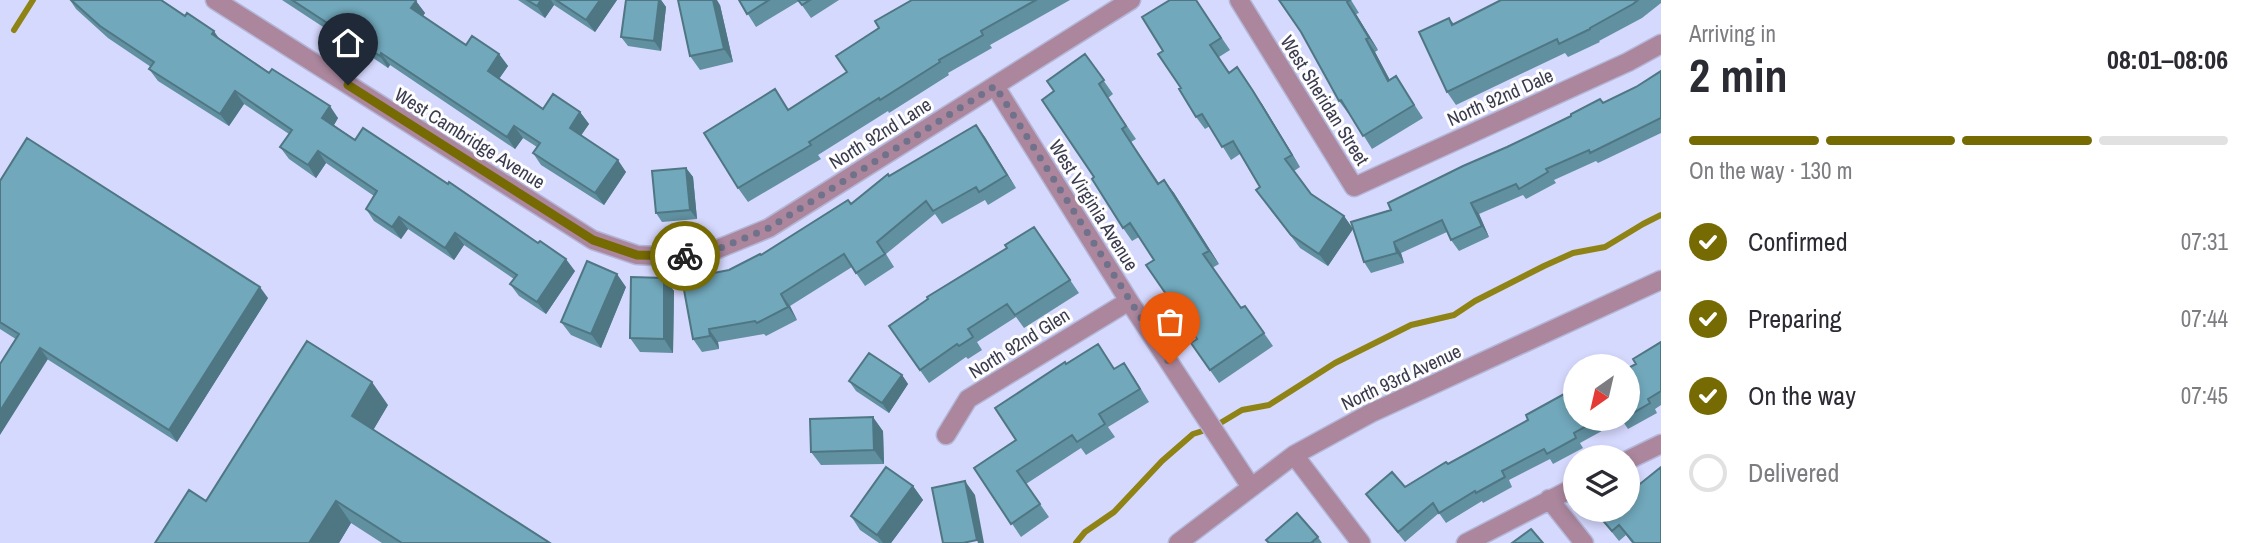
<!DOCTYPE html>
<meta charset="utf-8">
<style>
:root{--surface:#fff;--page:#f7f7f7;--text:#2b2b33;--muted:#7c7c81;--line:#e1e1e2;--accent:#766a03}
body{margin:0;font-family:"Archivo Narrow",sans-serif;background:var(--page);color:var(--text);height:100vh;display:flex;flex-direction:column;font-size:26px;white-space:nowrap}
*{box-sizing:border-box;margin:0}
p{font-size:23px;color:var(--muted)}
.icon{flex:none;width:38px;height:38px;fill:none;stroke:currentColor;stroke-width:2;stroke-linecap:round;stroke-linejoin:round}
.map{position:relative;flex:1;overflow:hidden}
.sheet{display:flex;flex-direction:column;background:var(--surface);width:595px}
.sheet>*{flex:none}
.needle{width:46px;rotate:214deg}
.controls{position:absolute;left:1563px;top:354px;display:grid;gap:14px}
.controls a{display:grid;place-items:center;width:77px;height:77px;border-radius:50%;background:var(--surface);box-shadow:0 4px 10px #0003;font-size:35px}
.pin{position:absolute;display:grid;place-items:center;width:60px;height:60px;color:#fff;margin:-72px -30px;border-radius:50% 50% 50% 0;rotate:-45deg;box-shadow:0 0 7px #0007}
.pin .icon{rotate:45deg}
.courier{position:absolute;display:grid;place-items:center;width:70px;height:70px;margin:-35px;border:5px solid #766a03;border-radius:50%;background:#fff;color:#222;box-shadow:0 2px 9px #0007}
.head em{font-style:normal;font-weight:700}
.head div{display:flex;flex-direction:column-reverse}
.head{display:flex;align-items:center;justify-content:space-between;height:119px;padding:0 28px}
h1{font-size:46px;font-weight:700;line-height:52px}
.bar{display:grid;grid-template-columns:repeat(4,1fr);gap:10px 7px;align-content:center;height:84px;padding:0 28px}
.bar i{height:9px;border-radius:5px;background:var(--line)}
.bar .current{background:var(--accent)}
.bar p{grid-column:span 4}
ol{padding:0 28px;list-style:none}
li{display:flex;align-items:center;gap:21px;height:77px}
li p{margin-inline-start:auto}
li .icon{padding:7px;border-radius:50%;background:var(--accent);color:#fff;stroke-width:4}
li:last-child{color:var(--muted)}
li i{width:38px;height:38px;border:4px solid var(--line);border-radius:50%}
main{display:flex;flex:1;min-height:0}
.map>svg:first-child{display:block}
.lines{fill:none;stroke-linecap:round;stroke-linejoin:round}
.stream{stroke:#908315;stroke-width:6}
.minor-casing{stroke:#b3b6d7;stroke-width:21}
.minor{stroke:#ab869d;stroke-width:18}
.wall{fill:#6190a1}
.shaded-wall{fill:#4f7683}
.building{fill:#71a8bb;stroke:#4f7683;stroke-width:2}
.done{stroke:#70728b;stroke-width:7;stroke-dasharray:0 12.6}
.route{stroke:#766a03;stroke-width:9}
.labels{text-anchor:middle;stroke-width:6;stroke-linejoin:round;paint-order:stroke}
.street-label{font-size:19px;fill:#393a4d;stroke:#fdfdfd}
</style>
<main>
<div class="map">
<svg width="1661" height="543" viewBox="0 0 1661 543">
<rect width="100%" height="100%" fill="#d6d9fe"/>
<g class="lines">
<!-- stream -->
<path class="stream" d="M14,30L33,0
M1076,543L1085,532L1114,512L1162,461L1193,434L1212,428L1242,410L1269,405L1335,363L1411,325L1454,315L1475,301L1544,266L1573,253L1605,247L1643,224L1661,215"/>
<!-- minor casing -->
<g class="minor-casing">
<path id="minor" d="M215,0L593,240L637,255L677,257L708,253L769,228L1131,0
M1239,0L1354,187L1628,62L1661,44
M995,86L1129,301L1251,487
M946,435L968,399L1129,301
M1294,455L1361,543
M1628,460L1661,444
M1549,499L1584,543
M1178,543L1294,455L1371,413L1661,280
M1466,543L1575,487"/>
</g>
<!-- minor -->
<use href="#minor" class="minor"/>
</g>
<!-- wall -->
<path class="wall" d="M70,0H161L338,118L334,125L355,140L575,271L546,314L519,296L510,284L514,279L464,245L454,260L408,229L401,239L374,221L366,209L374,196L326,163L316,178L289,159L280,147L289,134L244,104L229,126L158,81L149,69L151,67L108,38L76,9Z
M282,0H415L425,13L423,16L466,45L499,54L508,66L499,79L543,109L580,112L589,124L581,135L626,172L604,205L541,165L533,153L537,147L523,138L515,149L390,65L388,68L345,39L343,40Z
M518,0H617L595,32L554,5L545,18Z
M626,0H661L666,7L661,51L628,46L621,37Z
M739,0H839L811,18L799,1L756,27Z
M912,0H1070L990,45L992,48L948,73L949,75L889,113L888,111L818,155L821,159L748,202L738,188L847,72L879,28Z
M1196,0L1230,50L1219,57L1229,73L1262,104L1300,167L1294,171L1311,194L1344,216L1353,229L1328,266L1300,248L1256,190L1260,187L1240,154L1231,160L1210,126L1205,129L1196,117L1181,88L1163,51Z
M1279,0H1351L1359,13L1356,14L1378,50L1375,52L1390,80L1396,76L1423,118L1372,149L1349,112L1348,113L1339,101L1301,32Z
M1501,0H1661V3L1642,18L1599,41L1600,42L1568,57L1565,53L1456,105L1447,92L1449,18L1454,24Z
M720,5L733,62L700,70L690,56Z
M1085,54L1113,94L1108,98L1136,139L1131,142L1159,183L1164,180L1174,193L1219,264L1212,268L1241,308L1245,306L1273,346L1219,383L1191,343L1197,339L1154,260L1139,237L1132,241L1123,228L1094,177L1054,91Z
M1661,71V133L1598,163L1596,161L1554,180L1556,183L1526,199L1523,195L1479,214L1489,237L1459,251L1451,240L1447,232L1401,253L1404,263L1371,273L1364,262L1391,210L1507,147L1571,116L1600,99L1603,103L1636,87Z
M976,125L1016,188L988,205L985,200L942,224L935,214L886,254L894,267L865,286L852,267L790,306L797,320L766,336L764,334L718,342L719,349L702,352L693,339L729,270L761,255L851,204L889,176Z
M686,168L693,177L697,219L662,222L656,213Z
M0,181L268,298L177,442L0,329Z
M1034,227L1079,293L1024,328L1016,317L977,342L982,350L968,359L966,357L929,383L889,326L1007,248Z
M664,278L674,291L673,353L640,352L630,338Z
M626,287L601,348L571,335L561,322Z
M1661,342V405L1655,409L1657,413L1628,429L1622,420L1580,443L1583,448L1553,464L1550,459L1509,480L1512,487L1483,503L1482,501L1446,523L1439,513L1405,542L1366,494L1405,487L1448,464L1575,418H1628V368L1636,364Z
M1098,344L1114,369L1133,376L1149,402L1108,427L1115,437L1086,455L1081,448L1026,484L1049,517L1021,537L974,468L1016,440L1066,364Z
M902,375L908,384L889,413L856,391L849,381Z
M388,405L373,430L550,543H382L351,523L339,543H155L206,501Z
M883,431L884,464L821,465L811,452Z
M913,486L923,500L891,543H879L860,530L851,516Z
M1593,509L1661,543H1632L1626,535L1619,541Z
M1318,537L1322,543H1269Z"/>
<!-- shaded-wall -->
<path class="shaded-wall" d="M541,0H551L554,5L545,18L537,6Z
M600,0H617L595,32L586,20Z
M659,0H661L666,7L661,51L654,41Z
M713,0H717L720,5L733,62L724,49Z
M416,1L425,13L420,20L411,8Z
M1347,2L1356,14L1378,50L1369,38Z
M336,27L345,39L343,40L335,28Z
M214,31L222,43L212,34Z
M1366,39L1375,52L1397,94L1388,81Z
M381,53L390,65L388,68L380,56Z
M499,54L508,66L496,83L488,71Z
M1237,67L1262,104L1300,167L1292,155Z
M235,91L244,104L229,126L220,114Z
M330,106L338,118L331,130L322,118Z
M580,112L589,124L578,140L570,128Z
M976,125L985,137L1016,188L1007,175Z
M514,126L523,138L515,149L507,137Z
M318,151L326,163L316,178L308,165Z
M618,160L626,172L604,205L595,193Z
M686,168L693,177L697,219L690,210Z
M1164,180L1174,193L1219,264L1209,251Z
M1471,203L1479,214L1489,237L1482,226Z
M1344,216L1353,229L1328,266L1319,254Z
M399,217L408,229L401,239L392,227Z
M455,233L464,245L454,260L445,248Z
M1394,242L1401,253L1404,263L1397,253Z
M566,259L575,271L546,314L537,302Z
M617,274L626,287L601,348L591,334Z
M664,278L674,291L673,353L664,339Z
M260,287L268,298L177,442L169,430Z
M781,294L790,306L797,320L788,307Z
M709,329L718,342L719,349L710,336Z
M40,348L48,359L0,435V411Z
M902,375L908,384L889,413L882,403Z
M372,382L388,405L368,439L352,416Z
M873,417L883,431L884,464L874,450Z
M965,481L975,495L984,543H978L977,540Z
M913,486L923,500L891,543H883L877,535Z
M336,501L351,523L339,543H309Z"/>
<!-- building -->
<path class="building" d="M71,0H161L185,16L187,13L214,31L212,34L269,73L272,69L330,106L322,118L355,140L363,128L448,184L449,182L538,243L540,241L566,259L537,302L510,284L517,275L455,233L445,248L399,217L392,227L366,209L377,191L318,151L308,165L280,147L292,130L235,91L220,114L149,69L154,62L100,26Z
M292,0H415L416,1L411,8L466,45L472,36L499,54L488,71L543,109L553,94L580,112L570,128L618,160L595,193L533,153L540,143L514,126L507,137L381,53L380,56L336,27L335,28Z
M527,0H541L537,6Z
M556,0H600L586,20Z
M626,0H659L654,41L621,37Z
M678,0H713L724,49L690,56Z
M739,0H769L747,14Z
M798,0H810L802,5Z
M912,0H1036L981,31L983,35L939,60L940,62L880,100L879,98L809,142L811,145L738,188L704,133L775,89L788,110L847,72L836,56L879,28L875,21Z
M1170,0H1196L1221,38L1210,45L1229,73L1237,67L1253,91L1292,155L1285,159L1311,194L1344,216L1319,254L1291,235L1256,190L1260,187L1233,141L1222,147L1202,114L1196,117L1179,89L1181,88L1158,54L1163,51L1142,17Z
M1279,0H1350L1347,2L1369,38L1366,39L1388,81L1396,76L1414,105L1363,136L1341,100L1339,101L1301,32Z
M1501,0H1638L1633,4L1590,28V29L1559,44L1557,39L1447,92L1419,32L1449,18L1452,25Z
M1085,54L1104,80L1099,84L1126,126L1122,129L1158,184L1164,180L1209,251L1203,254L1241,308L1245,306L1264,333L1210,370L1191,343L1197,339L1146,265L1154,260L1130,223L1123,228L1092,179L1094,177L1042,100L1054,91L1047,81Z
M1661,71V118L1590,153L1589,150L1546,169L1548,172L1519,189L1516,184L1471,203L1482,226L1451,240L1442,220L1394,242L1397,253L1364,262L1351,222L1391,210L1388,203L1463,166L1507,147L1571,116V114L1600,99L1603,103L1636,87Z
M976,125L1007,175L979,192L976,187L933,211L926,201L877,242L885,254L856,273L844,254L781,294L788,307L757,323L755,321L709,329L710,336L693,339L682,279L729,270L760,254L761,255L848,200L851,204L888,174L889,176Z
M27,138L260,287L169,430L40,348L0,411V364L19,334L0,322V181Z
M686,168L690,210L656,213L652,171Z
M1034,227L1070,280L1015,315L1007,304L968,329L973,337L959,346L957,344L920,370L889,326L928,299L927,297L1007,248L1005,245Z
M587,261L617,274L591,334L561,322Z
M631,277L664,278V339L630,338Z
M307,341L372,382L352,416L550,543H402L336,501L309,543H155L189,490L206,501Z
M1661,342V391L1648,399L1650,403L1628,416V368L1636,364L1633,359Z
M1098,344L1114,369L1124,363L1140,389L1099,414L1105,424L1077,442L1072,435L1017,471L1040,504L1011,524L974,468L1016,440L995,408L1065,362L1066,364Z
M869,353L902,375L882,403L849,381Z
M1575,388V418H1601L1574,433L1576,438L1547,454L1544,449L1502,471L1505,477L1476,493L1475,491L1439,513L1433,503L1398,532L1366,494L1392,472L1405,487L1446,462L1448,464L1528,420L1526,415Z
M873,417L874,450L811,452L810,419Z
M886,467L913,486L877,535L851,516Z
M1661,467V543H1634L1619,525L1612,531L1593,509H1628V490L1630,492Z
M965,481L977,540L963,543H943L932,488Z
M1297,513L1318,537L1312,542L1313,543H1269L1266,540Z
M1531,529L1543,543H1512Z"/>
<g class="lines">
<!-- done -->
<path class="done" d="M685,256L708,253L769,228L995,86L1170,364"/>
<!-- route -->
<path class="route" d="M348,85L593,240L637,255L685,256"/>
</g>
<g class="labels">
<!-- street labels -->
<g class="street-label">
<text transform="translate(1500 97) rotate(-24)" y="7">North 92nd Dale</text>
<text transform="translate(1325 100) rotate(58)" y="7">West Sheridan Street</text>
<text transform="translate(880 133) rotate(-32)" y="7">North 92nd Lane</text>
<text transform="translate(470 138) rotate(32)" y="7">West Cambridge Avenue</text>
<text transform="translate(1094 205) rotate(58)" y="7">West Virginia Avenue</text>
<text transform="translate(1019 343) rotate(-32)" y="7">North 92nd Glen</text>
<text transform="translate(1401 377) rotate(-25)" y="7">North 93rd Avenue</text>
</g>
</g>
</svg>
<div class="controls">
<a><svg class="needle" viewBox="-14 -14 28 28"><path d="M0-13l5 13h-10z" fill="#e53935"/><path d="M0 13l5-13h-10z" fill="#7c7c81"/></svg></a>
<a><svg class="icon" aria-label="layers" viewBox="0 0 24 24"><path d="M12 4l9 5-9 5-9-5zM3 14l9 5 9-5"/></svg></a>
</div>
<div class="pin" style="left:1170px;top:364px;background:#ea580c"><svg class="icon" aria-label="bag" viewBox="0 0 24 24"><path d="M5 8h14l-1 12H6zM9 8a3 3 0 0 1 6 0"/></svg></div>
<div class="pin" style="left:348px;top:85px;background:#1f2937"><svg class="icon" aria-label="home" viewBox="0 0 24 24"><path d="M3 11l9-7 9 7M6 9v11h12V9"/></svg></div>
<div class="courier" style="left:685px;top:256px"><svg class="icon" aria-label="bike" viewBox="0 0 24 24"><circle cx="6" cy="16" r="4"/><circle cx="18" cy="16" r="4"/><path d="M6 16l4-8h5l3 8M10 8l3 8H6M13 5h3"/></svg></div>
</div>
<section class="sheet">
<div class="head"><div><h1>2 min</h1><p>Arriving in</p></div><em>08:01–08:06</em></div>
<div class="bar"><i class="current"></i><i class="current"></i><i class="current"></i><i></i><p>On the way · 130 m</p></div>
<ol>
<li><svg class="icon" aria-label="check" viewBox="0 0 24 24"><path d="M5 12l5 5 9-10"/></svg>Confirmed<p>07:31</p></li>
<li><svg class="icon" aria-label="check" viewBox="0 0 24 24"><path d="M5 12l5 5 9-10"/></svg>Preparing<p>07:44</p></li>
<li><svg class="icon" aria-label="check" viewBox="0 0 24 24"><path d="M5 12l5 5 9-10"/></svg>On the way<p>07:45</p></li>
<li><i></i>Delivered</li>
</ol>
</section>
</main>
